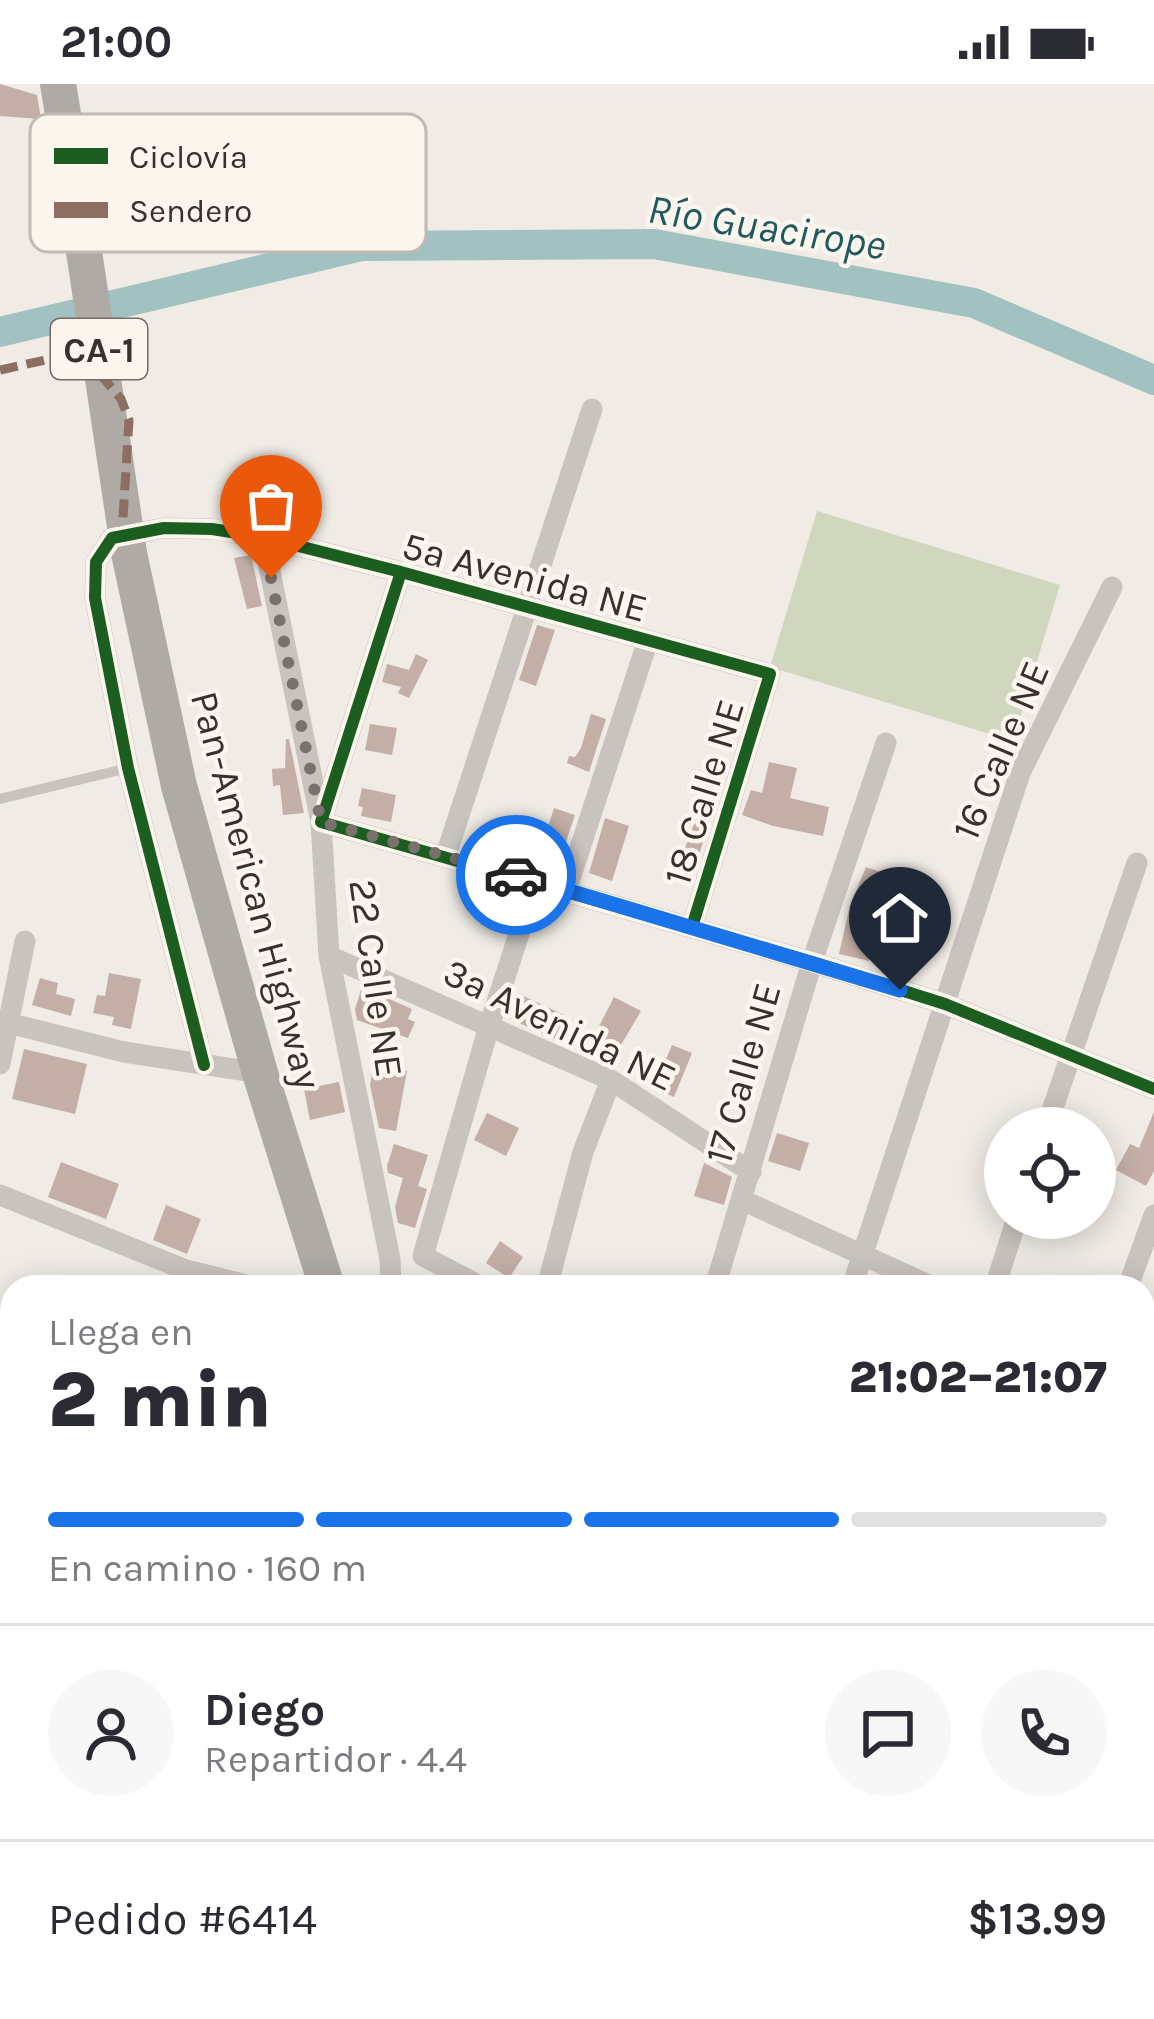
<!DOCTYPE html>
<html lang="es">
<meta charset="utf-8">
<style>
:root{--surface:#fff;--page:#f7f7f7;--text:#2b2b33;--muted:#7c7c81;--line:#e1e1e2;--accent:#1a73e8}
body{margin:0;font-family:Karla,sans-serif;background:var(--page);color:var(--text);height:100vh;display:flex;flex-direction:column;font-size:45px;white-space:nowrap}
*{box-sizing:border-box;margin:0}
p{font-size:39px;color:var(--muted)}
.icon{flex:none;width:66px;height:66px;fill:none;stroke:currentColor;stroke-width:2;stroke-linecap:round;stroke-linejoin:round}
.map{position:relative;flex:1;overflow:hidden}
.panel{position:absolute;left:0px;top:1191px;width:1155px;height:744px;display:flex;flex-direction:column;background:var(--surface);border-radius:36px 36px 0 0;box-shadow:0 6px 30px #0003}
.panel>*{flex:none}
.tools{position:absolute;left:984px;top:1023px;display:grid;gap:24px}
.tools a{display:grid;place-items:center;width:132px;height:132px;border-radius:50%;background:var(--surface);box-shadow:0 6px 30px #0003;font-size:60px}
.pin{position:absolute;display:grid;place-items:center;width:102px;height:102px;color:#fff;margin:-123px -51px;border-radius:50% 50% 50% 0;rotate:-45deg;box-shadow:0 0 12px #0007}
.pin .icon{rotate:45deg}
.courier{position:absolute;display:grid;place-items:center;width:120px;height:120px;margin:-60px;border:9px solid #1a73e8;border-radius:50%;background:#fff;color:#222;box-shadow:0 3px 15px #0007}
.summary em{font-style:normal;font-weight:800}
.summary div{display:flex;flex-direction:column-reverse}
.summary{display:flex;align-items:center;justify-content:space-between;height:204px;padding:0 48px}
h1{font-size:78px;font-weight:800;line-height:90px}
.bar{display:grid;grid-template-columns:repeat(4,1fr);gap:18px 12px;align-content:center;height:144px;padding:0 48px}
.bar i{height:15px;border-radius:9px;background:var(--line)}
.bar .selected{background:var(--accent)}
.bar p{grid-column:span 4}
.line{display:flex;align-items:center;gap:30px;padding:0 48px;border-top:3px solid var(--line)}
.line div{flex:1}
.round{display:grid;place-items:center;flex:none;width:126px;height:126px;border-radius:63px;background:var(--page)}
.status{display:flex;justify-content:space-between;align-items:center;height:84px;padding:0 60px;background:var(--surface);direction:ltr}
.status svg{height:33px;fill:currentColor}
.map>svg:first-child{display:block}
.green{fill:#d1d6bf}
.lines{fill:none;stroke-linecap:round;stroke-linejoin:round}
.river{stroke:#a1c2c1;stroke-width:30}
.building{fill:#c3afa7}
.lane{stroke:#c9c3be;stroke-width:10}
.street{stroke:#c9c3be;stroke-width:21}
.secondary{stroke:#bab3ae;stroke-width:27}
.highway{stroke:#afaaa4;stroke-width:36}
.highway-bridge{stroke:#afaaa4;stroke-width:36}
.quiet{stroke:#8d6e63;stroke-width:9;stroke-dasharray:18 9;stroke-linecap:butt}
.cycleway-casing{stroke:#fbf5ee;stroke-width:20}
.cycleway{stroke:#1b5e20;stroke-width:12}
.done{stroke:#7a716c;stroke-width:12;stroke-dasharray:0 21.6}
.route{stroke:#1a73e8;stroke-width:15}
.labels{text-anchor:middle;stroke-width:9;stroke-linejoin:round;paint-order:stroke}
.shield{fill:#fbf5ee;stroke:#756b66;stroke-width:3}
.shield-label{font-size:36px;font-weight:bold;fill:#3b302b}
.street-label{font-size:39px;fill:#3b302b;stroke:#fbf5ee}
.water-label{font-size:42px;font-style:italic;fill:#1f5a5e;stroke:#fbf5ee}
.key{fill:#fbf5ee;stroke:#c1bab4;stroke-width:3}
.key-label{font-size:33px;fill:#3b302b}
</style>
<div class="status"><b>21:00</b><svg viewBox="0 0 49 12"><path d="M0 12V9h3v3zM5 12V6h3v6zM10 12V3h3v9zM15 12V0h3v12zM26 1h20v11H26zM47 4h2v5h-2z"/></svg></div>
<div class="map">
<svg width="1154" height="1935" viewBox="0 0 1154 1935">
<rect width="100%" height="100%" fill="#f0ebe5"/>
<!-- green -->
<path class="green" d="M817,427L1060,501L1013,657L770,583Z"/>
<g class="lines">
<!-- river -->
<path class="river" d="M0,248L362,162L654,160L974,219L1154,296"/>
</g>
<!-- building -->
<path class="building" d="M0,0L37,11L41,35L0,32Z
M251,471L262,522L247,525L234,474Z
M537,541L555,546L536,602L519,596Z
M416,570L428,576L409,614L398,609L401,603L382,598L387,580L409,586Z
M591,630L606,635L589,688L567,679L569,672L575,673L581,664Z
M370,640L397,644L392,671L365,666Z
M286,655H289L304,729L283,731L280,701L273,702L272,685L285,684Z
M769,678L797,684L790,714L829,723L823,752L773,742L742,731L751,706L762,709Z
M362,704L396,711L391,738L361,732L363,723L358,722Z
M554,724L575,731L557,785L525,775L534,745L546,749Z
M700,725L712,729L694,787L678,782Z
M605,734L629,742L612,797L589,789Z
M866,783L890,791L877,828L869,877L839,870L850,821Z
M109,889L141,895L131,945L112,941L114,933L93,929L97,911L105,912Z
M40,894L58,899L56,910L75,915L71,932L32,921Z
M362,903L412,925L408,935L415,938L408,954L357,936L355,925Z
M517,909L564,931L557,956L508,934Z
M614,913L641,927L611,978L587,966Z
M672,961L692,969L674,1013L654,1004Z
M24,965L87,980L75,1030L12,1015Z
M373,983L407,987L396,1047L379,1044L370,1001Z
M339,998L345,1028L310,1036L304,1005Z
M1154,1028V1087L1146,1102L1116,1086L1130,1060L1139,1064Z
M487,1029L519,1044L506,1072L474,1056Z
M777,1049L809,1059L800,1087L768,1077Z
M394,1060L428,1071L418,1102L427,1105L415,1144L398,1139L395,1123L403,1094L388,1089L387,1082Z
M61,1078L119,1100L106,1135L48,1113Z
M704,1079L732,1093L724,1121L694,1112Z
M166,1121L201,1135L187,1170L153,1156Z
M500,1157L523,1173L509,1194L486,1179Z"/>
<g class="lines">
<!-- lane -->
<path class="lane" d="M0,715L128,684
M0,1558L12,1560
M0,1710L12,1712
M0,1750L12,1759
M0,1849L12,1840
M0,1877L12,1869"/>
<!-- street -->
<path class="street" d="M263,453L321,738L329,872L390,1175L391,1203
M401,488L321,738L812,878L945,920L1154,1005
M446,771L592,325
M566,807L648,556
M329,872L611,996L751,1088
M0,937L124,968L260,989
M0,980L25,857
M204,981L128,684L95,514L96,478L112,454L164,444L212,445L263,453L401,488L770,590L692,843
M1046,1044L1137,779
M0,1111L186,1186L255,1203
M742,1116L933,1203
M423,1172L487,949L536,797
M423,1172L482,1203
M547,1203L583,1068L611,996
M715,1203L812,878L886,659
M852,1203L1020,689L1112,503
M995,1203L1017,1134
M1128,1203L1154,1131
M1143,1294L1154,1298
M0,1336L12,1338
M1143,1727L1154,1700
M1101,1923L1129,1935
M268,1935L272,1923
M1064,1935L1068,1923"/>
<!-- secondary -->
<path class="secondary" d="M1143,1725L1154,1730"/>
<!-- highway -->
<path class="highway" d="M58,0L68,60
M129,469L179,702L260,989L327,1203
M690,1923L697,1935"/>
<!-- highway-bridge -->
<path class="highway-bridge" d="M68,60L129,469"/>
<!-- quiet -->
<path class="quiet" d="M0,286L68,271L89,277L121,315L129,336L122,450"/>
<!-- cycleway casing -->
<g class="cycleway-casing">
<path id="cycleway" d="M401,488L321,738L812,878L945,920L1154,1005
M204,981L128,684L95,514L96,478L112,454L164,444L212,445L263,453L401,488L770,590L692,843"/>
</g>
<!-- cycleway -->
<use href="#cycleway" class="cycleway"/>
</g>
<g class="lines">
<!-- done -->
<path class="done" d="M271,494L321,738L516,791"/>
<!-- route -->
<path class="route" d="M516,791L900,906"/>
</g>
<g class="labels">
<!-- shield labels -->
<rect class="shield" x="51" y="235" width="96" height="60" rx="9"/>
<g class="shield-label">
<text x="99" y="278">CA-1</text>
</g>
<!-- street labels -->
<g class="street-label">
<text transform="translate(525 492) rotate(15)" y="14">5a Avenida NE</text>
<text transform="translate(1000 666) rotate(-67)" y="14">16 Calle NE</text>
<text transform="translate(703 708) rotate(-73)" y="14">18 Calle NE</text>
<text transform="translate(257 806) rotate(75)" y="14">Pan-American Highway</text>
<text transform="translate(377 894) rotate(82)" y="14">22 Calle NE</text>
<text transform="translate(560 940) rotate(26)" y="14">3a Avenida NE</text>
<text transform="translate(742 989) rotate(-74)" y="14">17 Calle NE</text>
</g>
<!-- water labels -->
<g class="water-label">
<text transform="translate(767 142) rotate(9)" y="15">Río Guacirope</text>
</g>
</g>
<!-- legend -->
<rect x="30" y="30" width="396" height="138" rx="18" class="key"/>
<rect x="54" y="64" width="54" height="16" fill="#1b5e20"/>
<rect x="54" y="118" width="54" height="16" fill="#8d6e63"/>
<g class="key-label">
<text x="129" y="84">Ciclovía</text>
<text x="129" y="138">Sendero</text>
</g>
</svg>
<div class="tools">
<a><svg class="icon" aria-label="locate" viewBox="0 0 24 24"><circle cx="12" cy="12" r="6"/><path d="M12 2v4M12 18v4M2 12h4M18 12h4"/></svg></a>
</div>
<div class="pin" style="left:271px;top:494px;background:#ea580c"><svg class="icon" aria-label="bag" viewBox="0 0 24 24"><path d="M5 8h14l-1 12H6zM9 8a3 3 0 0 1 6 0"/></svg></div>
<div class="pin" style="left:900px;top:906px;background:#1f2937"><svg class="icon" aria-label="home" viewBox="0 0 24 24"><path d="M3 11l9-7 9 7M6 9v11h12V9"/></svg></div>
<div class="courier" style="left:516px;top:791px"><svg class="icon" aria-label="car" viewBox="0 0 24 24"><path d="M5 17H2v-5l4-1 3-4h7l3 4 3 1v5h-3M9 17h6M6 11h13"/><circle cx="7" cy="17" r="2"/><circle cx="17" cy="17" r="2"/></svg></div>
<section class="panel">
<div class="summary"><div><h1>2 min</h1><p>Llega en</p></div><em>21:02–21:07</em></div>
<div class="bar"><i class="selected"></i><i class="selected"></i><i class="selected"></i><i></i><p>En camino · 160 m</p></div>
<div class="line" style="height:216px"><a class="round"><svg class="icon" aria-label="person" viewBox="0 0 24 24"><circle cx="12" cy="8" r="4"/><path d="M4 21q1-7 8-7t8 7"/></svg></a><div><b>Diego</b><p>Repartidor · 4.4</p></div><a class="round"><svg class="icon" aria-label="chat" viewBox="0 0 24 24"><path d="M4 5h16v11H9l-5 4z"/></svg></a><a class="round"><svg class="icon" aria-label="phone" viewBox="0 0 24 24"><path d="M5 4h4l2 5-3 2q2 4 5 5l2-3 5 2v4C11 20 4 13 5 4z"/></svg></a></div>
<div class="line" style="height:156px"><div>Pedido #6414</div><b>$13.99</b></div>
</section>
</div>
